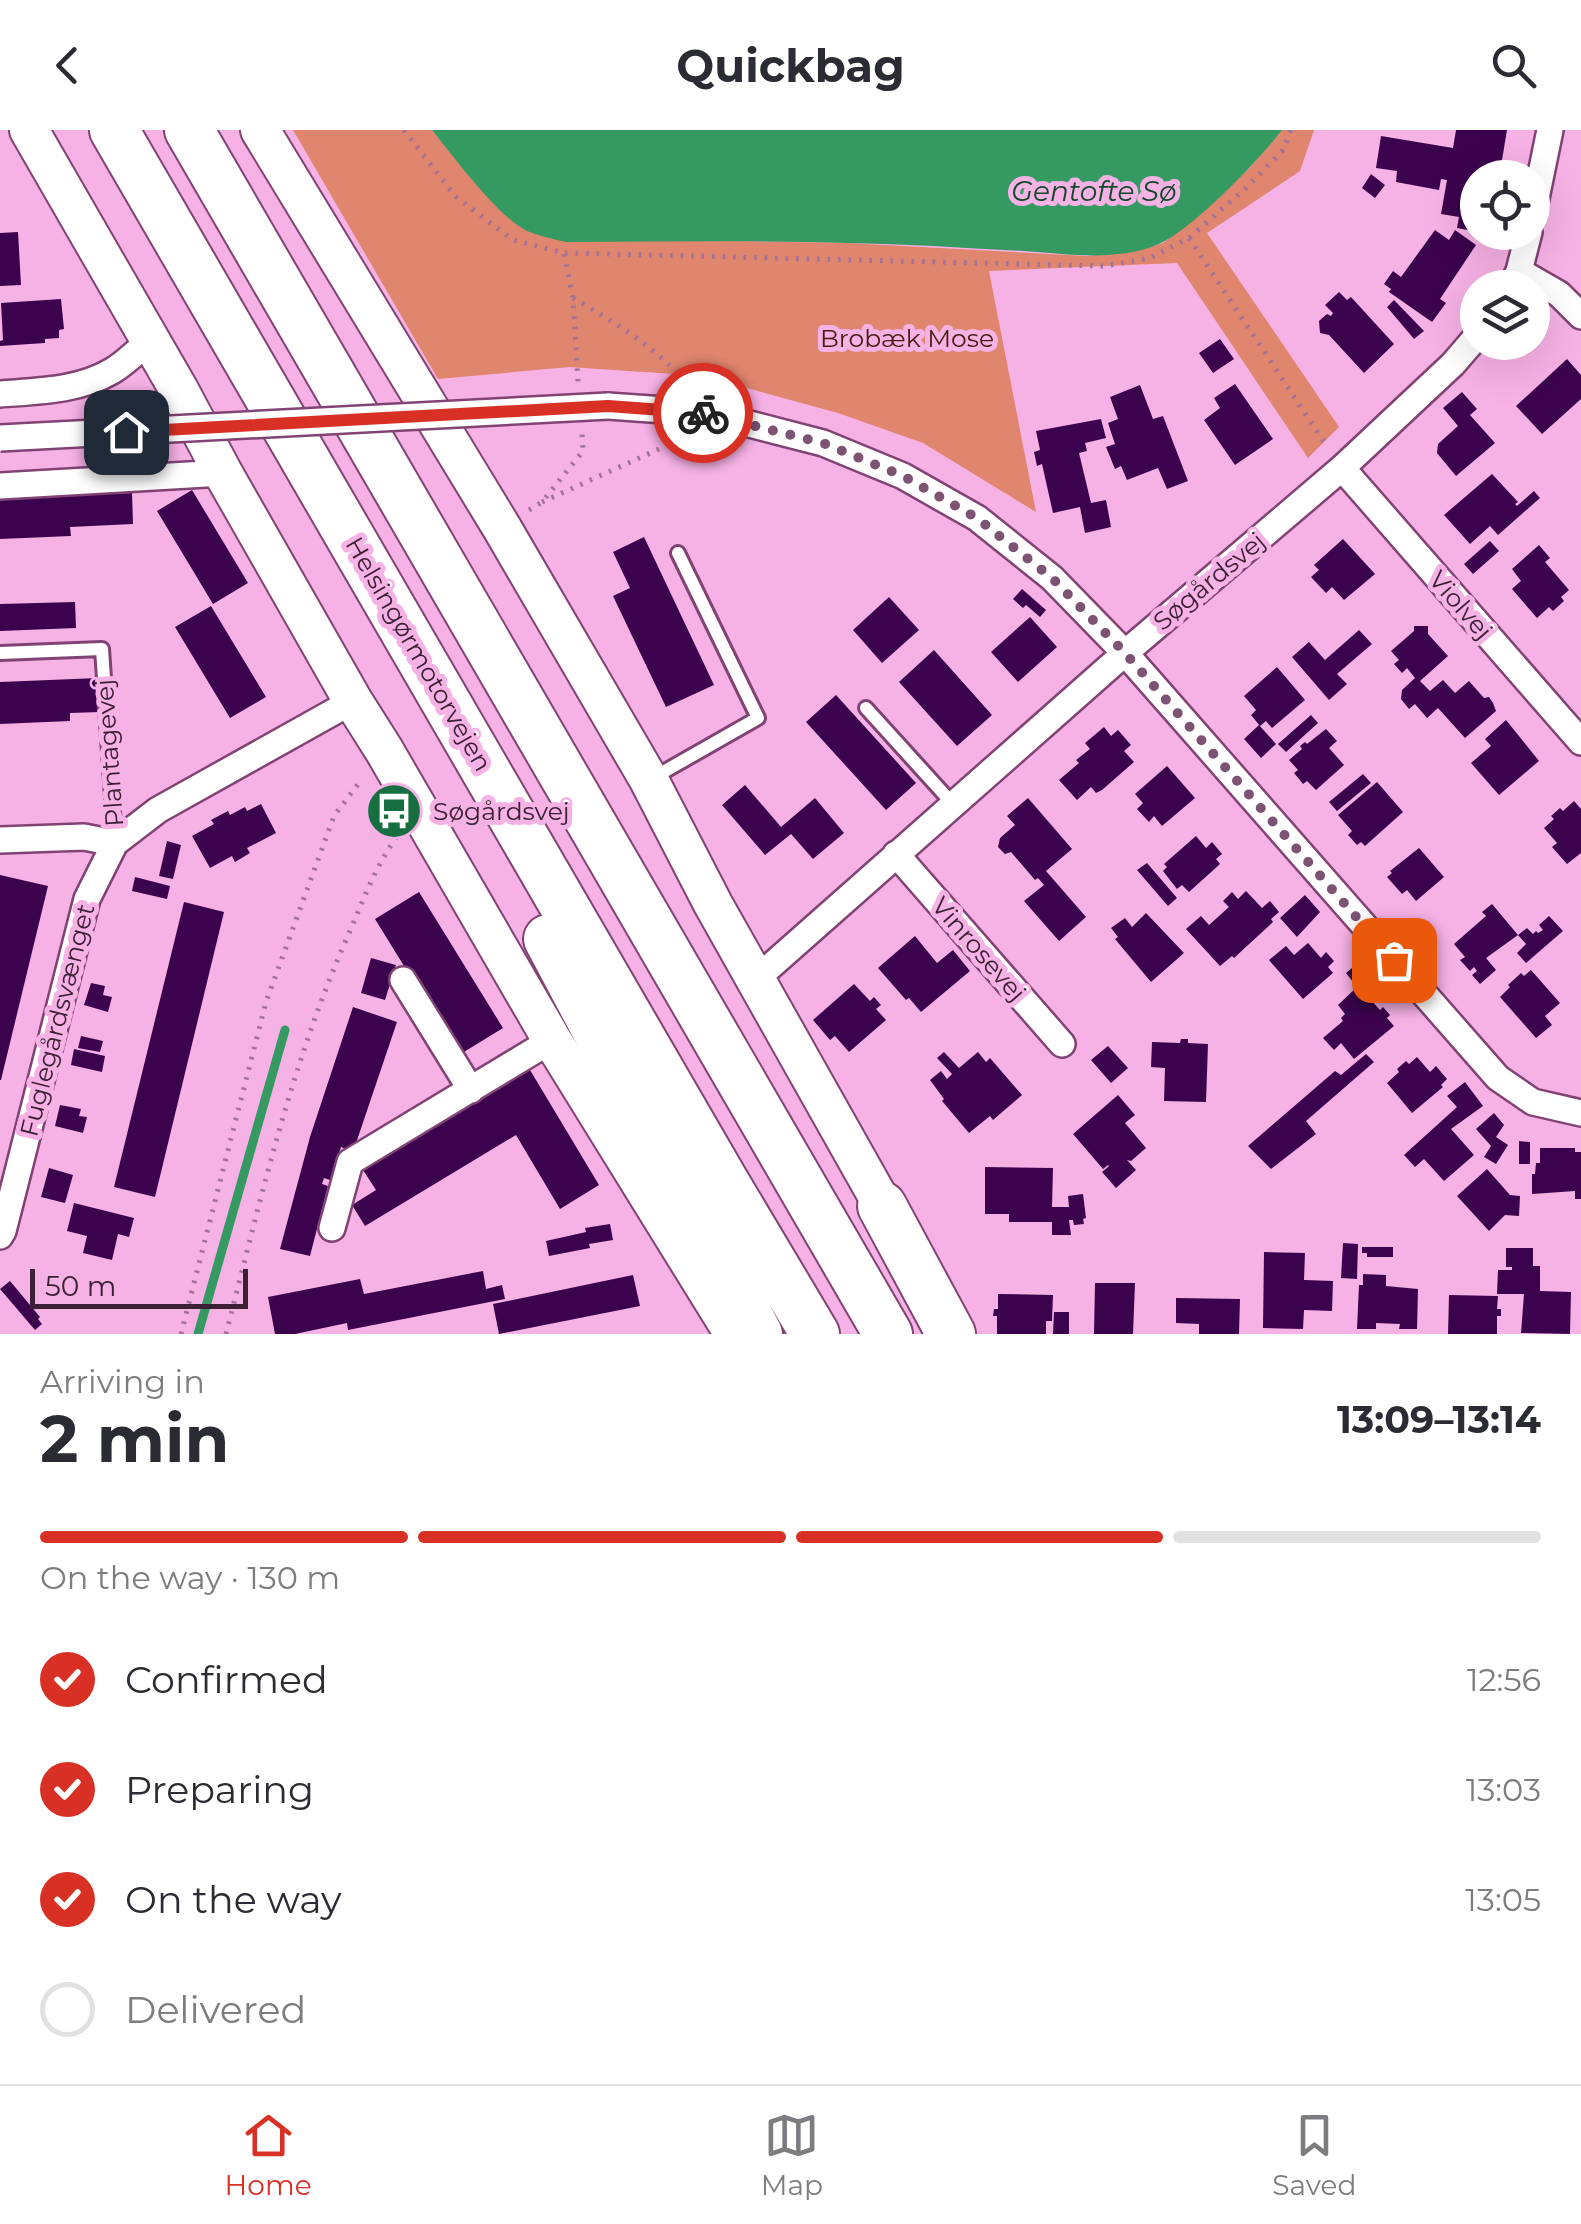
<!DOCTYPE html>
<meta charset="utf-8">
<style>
:root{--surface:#fff;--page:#f2f2f3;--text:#2b2b33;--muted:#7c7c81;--line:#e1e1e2;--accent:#d93025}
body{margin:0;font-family:Montserrat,sans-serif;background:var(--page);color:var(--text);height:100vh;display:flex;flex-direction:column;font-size:38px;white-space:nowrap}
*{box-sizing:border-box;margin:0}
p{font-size:32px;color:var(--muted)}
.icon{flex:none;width:55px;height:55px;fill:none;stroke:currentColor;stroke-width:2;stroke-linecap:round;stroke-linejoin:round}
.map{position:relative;height:1204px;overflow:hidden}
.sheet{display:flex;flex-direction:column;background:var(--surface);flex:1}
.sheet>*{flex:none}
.tools{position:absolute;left:1460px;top:30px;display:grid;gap:20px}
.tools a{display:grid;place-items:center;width:90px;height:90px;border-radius:50%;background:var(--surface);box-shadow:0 10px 40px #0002;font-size:50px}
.scale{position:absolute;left:30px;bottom:25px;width:218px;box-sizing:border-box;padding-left:10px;border:5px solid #3b2035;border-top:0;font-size:28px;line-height:35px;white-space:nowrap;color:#3b2035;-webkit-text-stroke:8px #f6b1e5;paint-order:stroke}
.pin{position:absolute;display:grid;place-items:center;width:85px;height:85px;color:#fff;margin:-42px;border-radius:20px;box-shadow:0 5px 15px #0006}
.courier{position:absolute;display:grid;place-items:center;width:100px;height:100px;margin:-50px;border:8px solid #d93025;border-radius:50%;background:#fff;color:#222;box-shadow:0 2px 12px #0007}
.head em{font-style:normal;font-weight:700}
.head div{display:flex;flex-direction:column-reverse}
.head{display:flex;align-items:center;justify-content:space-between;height:170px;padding:0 40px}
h1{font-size:65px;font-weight:700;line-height:75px}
.bar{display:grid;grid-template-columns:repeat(4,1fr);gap:15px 10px;align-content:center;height:120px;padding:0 40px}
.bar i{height:12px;border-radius:8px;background:var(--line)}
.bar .active{background:var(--accent)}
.bar p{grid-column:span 4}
ol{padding:0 40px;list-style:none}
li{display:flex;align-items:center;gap:30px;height:110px}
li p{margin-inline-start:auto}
li .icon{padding:10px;border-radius:50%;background:var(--accent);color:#fff;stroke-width:4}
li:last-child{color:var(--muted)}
li i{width:55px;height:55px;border:5px solid var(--line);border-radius:50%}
header{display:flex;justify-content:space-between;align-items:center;height:130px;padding:0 40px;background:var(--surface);font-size:45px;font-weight:700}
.menu{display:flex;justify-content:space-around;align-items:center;height:140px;border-top:2px solid var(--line);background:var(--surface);font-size:28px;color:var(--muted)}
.menu a{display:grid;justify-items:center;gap:5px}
.menu .active{color:var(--accent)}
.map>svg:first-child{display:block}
.green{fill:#e0856e}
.water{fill:#359a62}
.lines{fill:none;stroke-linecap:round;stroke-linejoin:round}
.stream{stroke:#359a62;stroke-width:9}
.building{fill:#3b034d}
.lane-casing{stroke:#804373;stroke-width:18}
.street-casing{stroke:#804373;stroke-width:30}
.secondary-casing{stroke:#804373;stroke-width:42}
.highway-casing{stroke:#804373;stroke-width:52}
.path{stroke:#a47198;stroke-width:5;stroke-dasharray:2.5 8;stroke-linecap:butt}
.lane{stroke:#fff;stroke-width:12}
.street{stroke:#fff;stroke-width:25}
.secondary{stroke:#fff;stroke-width:38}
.highway{stroke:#fff;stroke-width:48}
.street-bridge-casing{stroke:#804373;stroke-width:30;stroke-linecap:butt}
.street-bridge{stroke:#fff;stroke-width:25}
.done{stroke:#7c5373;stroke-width:10;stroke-dasharray:0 18}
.route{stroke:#d93025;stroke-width:12}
.labels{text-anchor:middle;stroke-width:10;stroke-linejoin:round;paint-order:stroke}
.park-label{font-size:25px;fill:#4a1b0f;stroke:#f6b1e5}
.street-label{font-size:25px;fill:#3b2035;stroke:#f6b1e5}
.poi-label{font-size:25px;fill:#3b2035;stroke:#f6b1e5;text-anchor:start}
.water-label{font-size:28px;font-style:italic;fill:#12472a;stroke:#f6b1e5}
</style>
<header><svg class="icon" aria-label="back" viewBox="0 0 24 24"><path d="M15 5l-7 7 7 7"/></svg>Quickbag<svg class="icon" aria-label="search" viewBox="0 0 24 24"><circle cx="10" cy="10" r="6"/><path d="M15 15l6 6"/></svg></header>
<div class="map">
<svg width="1581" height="1204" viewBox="0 0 1581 1204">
<rect width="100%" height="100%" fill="#f6b1e5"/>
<!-- green -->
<path class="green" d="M293,0H432L484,62L515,93L736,111L848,113L1087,126L1143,119L1163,113L1188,94L1223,62L1250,37L1282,0H1314L1300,41L1207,103L1339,297L1308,328L1177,133L989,141L1036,382L923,313L838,283L703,246L569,237L438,249Z"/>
<!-- water -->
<path class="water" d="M432,0H1282C1259,30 1193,99 1159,114C1117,132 1068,124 1024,121C965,118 907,114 848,113C754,110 660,112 566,112C553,109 539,106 527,101C498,87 453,26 432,0Z"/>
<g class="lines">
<!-- stream -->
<path class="stream" d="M198,1204L285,900"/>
</g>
<!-- building -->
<path class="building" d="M1456,0H1507L1499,48H1478V102L1457,98L1459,87L1441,84L1447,50L1441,49L1439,60L1396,52L1397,41L1376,38L1381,6L1453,18Z
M1371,44L1385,55L1375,68L1362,58Z
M1435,100L1449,110L1455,100L1476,115L1440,169L1446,173L1432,192L1389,162L1391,159L1384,154L1393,141L1401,147Z
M18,102L21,155L0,156V103Z
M1339,162L1347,170L1351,167L1394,214L1364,243L1329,205L1320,203L1319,191L1327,184L1331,186L1333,183L1325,175Z
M61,169L64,199L59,200V208L45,209V213L0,216V211L3,210L1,173Z
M1394,170L1424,201L1414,209L1387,177Z
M1220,209L1234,229L1213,243L1199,223Z
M1567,229L1581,245V269L1542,304L1516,276Z
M1235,254L1273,309L1235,335L1204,290L1220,278L1214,268Z
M1140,255L1153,289L1163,286L1188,351L1167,359L1158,338L1127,350L1121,336L1115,339L1106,317L1115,314L1108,293L1118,289L1110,267Z
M1462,262L1477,279L1470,285L1495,313L1456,346L1437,323L1438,314L1458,296L1443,278Z
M1101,289L1106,308L1085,313L1087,321L1079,323L1091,373L1106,370L1111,397L1085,403L1080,377L1053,383L1042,334L1037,336L1034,322L1040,320L1036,301Z
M1492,344L1518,372L1515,374L1517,376L1534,361L1540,368L1498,405L1490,396L1470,414L1444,385Z
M192,360L248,453L213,474L157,381Z
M132,363L133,394L70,397L71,406L0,409V368Z
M644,407L714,555L666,577L613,466L630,458L613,422Z
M1343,409L1375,444L1344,470L1332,457L1326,463L1311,447L1319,440L1314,435Z
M1490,411L1499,421L1473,444L1464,434Z
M1539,415L1550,428L1545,432L1569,460L1561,467L1564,471L1553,481L1549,477L1537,488L1512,459L1521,451L1512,439Z
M1022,459L1046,480L1040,487L1026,475L1023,478L1013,469Z
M889,467L919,500L882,533L853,500Z
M75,472L76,498L0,501V474Z
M211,476L266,567L230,588L175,497Z
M1030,487L1057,517L1018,552L991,522Z
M1414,496H1428V504L1448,526L1420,551L1430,561L1443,550L1455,563L1469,551L1484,568L1489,567L1493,573L1496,581L1465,608L1438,578L1427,588L1415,574L1409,579L1401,569L1402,560L1415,548L1407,538L1402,543L1394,534L1399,530L1391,521L1414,501Z
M1359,500L1372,514L1337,544L1347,554L1329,570L1292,527L1309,512L1325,530Z
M934,520L992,585L957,616L899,552Z
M1277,537L1305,570L1272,598L1266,591L1260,596L1251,585L1256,580L1244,566Z
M99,548L100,582L70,583V591L0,594V552Z
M836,565L916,653L886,680L806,592Z
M1311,585L1318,593L1286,622L1278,614Z
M1506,590L1539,631L1499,665L1471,633L1491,616L1485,609Z
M1259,595L1276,614L1261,628L1244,609Z
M1104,597L1111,606L1118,600L1131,615L1124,621L1134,632L1102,660L1096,663L1091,657L1077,670L1059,650L1079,633L1076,630L1090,619L1085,613Z
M1326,599L1337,611L1329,618L1344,635L1316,660L1307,651L1303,654L1294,643L1298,640L1289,630L1302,619L1300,616L1305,612L1307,614Z
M1167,636L1195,668L1162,696L1154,686L1149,692L1137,679L1143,673L1135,664Z
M1363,644L1371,653L1337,681L1329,672Z
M1377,652L1403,682L1365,716L1361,712L1357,715L1348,705L1352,701L1338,685Z
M745,655L781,697L815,668L844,703L813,729L791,704L765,725L722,675Z
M1028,668L1072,719L1046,741L1086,787L1059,811L1024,771L1044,755L1038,748L1035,750L1011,722L1005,724L998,717L1000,708L1015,695L1007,686Z
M1574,671L1581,679V723L1567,734L1552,717L1557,713L1544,698L1554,689L1551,686L1560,678L1563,681Z
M261,674L276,703L247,718L250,723L235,732L232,726L210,738L192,706L214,694L211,690L228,681L230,685L245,677L247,681Z
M1196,706L1206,718L1212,712L1222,724L1216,729L1220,734L1189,762L1182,755L1177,759L1163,741L1167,737L1164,734Z
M167,711L181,715L173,749L159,746Z
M1419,718L1444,747L1416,771L1407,760L1402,764L1387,747L1392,743L1390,741Z
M1147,733L1177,768L1168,776L1137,740Z
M0,745L48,756L1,950H0Z
M135,747L170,756L167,769L132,761Z
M1246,761L1262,778L1270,771L1279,782L1271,789L1273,792L1234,828L1232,826L1220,836L1186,799L1201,786L1209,795L1229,777L1223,771L1232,762L1238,769Z
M419,762L503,898L459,925L375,789Z
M1305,765L1320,782L1297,807L1280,788Z
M184,772L224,782L155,1067L114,1057Z
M1492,774L1518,805L1486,828L1496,840L1480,854L1472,845L1477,841L1474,837L1470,841L1460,830L1465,827L1454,814L1486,786L1482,782Z
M1146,783L1184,823L1151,852L1115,809L1118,807L1111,798L1125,788L1132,797Z
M1549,786L1563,801L1526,833L1517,823L1526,814L1518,805L1527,798L1533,804L1536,801L1538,803L1543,800L1539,795Z
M915,806L937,833L953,820L970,841L921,882L909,868L906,870L878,838Z
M1308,813L1321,828L1326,822L1334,831L1328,837L1333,843L1303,869L1269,830L1286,816L1294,825Z
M371,828L396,835L385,870L361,863Z
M1364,828L1386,854L1369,868L1380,880L1383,877L1390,885L1387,888L1394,896L1354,929L1341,913L1334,920L1323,908L1343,891L1341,888L1345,884L1338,875L1357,857L1346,843Z
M1531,840L1560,873L1545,886L1552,895L1536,908L1500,867L1510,857L1508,855L1521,843L1524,846Z
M91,853L105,856L103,865L112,867L108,882L84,875Z
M854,854L870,871L874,867L881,875L876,879L886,890L849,922L835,906L830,910L813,890Z
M353,877L397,892L353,1022L341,1017L330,1050L324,1048L322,1054L328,1056L310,1126L280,1119L310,1007Z
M81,906L103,911L100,922L78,918Z
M1181,909H1188V913L1208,914L1206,972L1164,971L1165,938L1151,937L1152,912L1180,913Z
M1108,916L1128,938L1111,953L1091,930Z
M74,919L105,926L102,942L71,935Z
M944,922L959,938L978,922L986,932L990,928L1022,965L993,990L990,986L969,1003L942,971L944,969L930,950L941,941L947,949L952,944L937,928Z
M1366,924L1374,932L1306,991L1316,1004L1271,1039L1248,1016L1335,941L1341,945Z
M1417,927L1430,942L1436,936L1447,949L1441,955L1443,957L1412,983L1387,953L1399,942L1397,939L1406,931L1409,934Z
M530,940L599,1055L560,1079L516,1005L365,1096L352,1075L376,1060L363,1040Z
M1465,952L1483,976L1451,999L1474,1025L1444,1051L1424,1029L1415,1037L1404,1025L1457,977L1447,966Z
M1118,965L1135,985L1125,993L1146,1018L1131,1031L1127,1030L1136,1040L1116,1058L1102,1042L1109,1036L1108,1035L1103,1039L1073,1004Z
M60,975L81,979L79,986L87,987L83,1003L55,996Z
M1494,983L1504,995L1496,1007L1508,1015L1496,1034L1484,1027L1491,1016L1476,999Z
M1519,1011L1530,1012V1034H1519Z
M1540,1018H1575V1022H1581V1069H1575V1061L1532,1064V1044H1535L1536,1033H1540Z
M985,1037L1053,1038L1052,1077H1069L1068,1066L1083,1064L1086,1088L1083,1089L1084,1094L1074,1095L1073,1090H1069L1071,1105H1052V1092H1009V1084H985Z
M49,1038L73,1045L65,1073L41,1067Z
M1487,1039L1510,1065L1520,1066L1519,1086L1505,1085L1489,1101L1457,1066Z
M74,1073L134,1088L129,1107L118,1104L112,1130L83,1123L87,1106L67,1101Z
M610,1094L613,1110L589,1114L590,1118L549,1126L546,1111L586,1102L585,1098Z
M1343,1113L1358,1114L1357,1149L1341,1148Z
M1362,1117H1393V1127H1367V1123H1362Z
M1506,1118H1533V1136H1540V1161L1571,1162L1570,1204L1521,1203L1524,1164H1497L1498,1140H1512V1137H1506Z
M1264,1122L1305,1123L1304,1150L1333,1151L1332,1181L1304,1180L1303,1199L1263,1198Z
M483,1141L486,1159L502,1155L505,1169L348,1200L347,1193L295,1204H275L268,1167L360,1149L364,1164Z
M1363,1144L1386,1145V1156L1418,1159L1417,1199H1399L1400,1194L1376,1193V1199H1357L1359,1155H1363Z
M633,1145L640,1176L499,1204L493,1174Z
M10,1151L40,1187L38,1189L42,1194L35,1200L0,1159Z
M1095,1153H1135L1133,1204H1094Z
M998,1164L1053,1165L1052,1191H1046V1204H997V1186H993L994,1179H998Z
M1449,1165L1498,1166L1497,1179H1501V1186H1497V1204H1448Z
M1176,1168L1240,1169L1239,1204H1199V1194L1176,1193Z
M1054,1182H1069V1204H1053Z"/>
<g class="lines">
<!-- lane casing -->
<g class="lane-casing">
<path id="lane" d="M0,523L102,519L115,711
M866,578L953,674
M651,649L758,588L678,423"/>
</g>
<!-- street casing -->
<g class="street-casing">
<path id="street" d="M1532,88L1550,0
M1519,141L1559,164L1581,186
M1511,158L1519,141L1529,102
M0,264C38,261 78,261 112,241C126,233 138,220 150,210
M608,276L707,283L823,313L903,346L977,388L1052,448L1125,523L1498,948L1533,972L1581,983
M1342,338L1581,612
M0,356L223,343
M0,710L84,707L115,713
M896,724L1062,914
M403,850L471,960
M755,850L1125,523L1342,338L1453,234L1478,205
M332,1098L350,1032L552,910
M0,1106L3,1101L87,769L115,713L158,680L353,571"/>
</g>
<!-- secondary casing -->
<g class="secondary-casing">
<path id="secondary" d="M29,0L179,260L223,343L353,571L384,620L552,910L734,1204
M260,0L502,398L649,650L713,774L895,1097"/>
</g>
<!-- highway casing -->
<g class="highway-casing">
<path id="highway" d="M114,0L725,1053L815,1204
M189,0L888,1204
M548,809L758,1204
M882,1076L951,1204"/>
</g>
<!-- path -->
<path class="path" d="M404,0L455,66L513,110L564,123L1105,136L1150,128L1189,108L1246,58L1283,20L1291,0
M1189,108L1328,318
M564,124L573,168L578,252
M573,168C611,190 664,222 689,257
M542,372L679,310
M529,380L542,372L583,321L582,302
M181,1204L266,872L334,686L362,649
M226,1204C261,1068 292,930 350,801C364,768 376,735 398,705"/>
<!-- lane -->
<use href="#lane" class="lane"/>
<!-- street -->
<use href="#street" class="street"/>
<!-- secondary -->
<use href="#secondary" class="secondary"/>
<!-- highway -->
<use href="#highway" class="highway"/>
<!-- street-bridge casing -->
<g class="street-bridge-casing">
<path id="street-bridge" d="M0,308L608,276"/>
</g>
<!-- street-bridge -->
<use href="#street-bridge" class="street-bridge"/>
</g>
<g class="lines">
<!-- done -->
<path class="done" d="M703,283L823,313L903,346L977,388L1052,448L1125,523L1394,830"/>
<!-- route -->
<path class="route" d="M126,302L608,276L703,283"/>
</g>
<!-- icons -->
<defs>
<g id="bus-disc" transform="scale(2.875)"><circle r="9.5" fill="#176e41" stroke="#f6b1e5"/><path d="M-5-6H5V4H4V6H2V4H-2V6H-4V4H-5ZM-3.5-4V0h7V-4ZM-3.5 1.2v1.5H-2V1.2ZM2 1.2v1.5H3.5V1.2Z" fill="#fff"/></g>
</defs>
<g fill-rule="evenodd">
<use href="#bus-disc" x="394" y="681"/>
</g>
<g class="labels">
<!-- park labels -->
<g class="park-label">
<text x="907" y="217">Brobæk Mose</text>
</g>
<!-- street labels -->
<g class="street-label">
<text transform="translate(1209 451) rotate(-40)" y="9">Søgårdsvej</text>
<text transform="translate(1461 475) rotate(49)" y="9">Violvej</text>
<text transform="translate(419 524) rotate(60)" y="9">Helsingørmotorvejen</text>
<text transform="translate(109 623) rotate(-94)" y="9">Plantagevej</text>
<text transform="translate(979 819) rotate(49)" y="9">Vinrosevej</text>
<text transform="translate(57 890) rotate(-76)" y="9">Fuglegårdsvænget</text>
</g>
<!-- poi labels -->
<g class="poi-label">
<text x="433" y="690">Søgårdsvej</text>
</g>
<!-- water labels -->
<g class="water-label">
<text x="1094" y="71">Gentofte Sø</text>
</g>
</g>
</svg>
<div class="tools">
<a><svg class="icon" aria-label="locate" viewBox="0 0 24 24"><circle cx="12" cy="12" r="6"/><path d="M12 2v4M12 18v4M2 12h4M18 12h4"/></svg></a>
<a><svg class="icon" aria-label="layers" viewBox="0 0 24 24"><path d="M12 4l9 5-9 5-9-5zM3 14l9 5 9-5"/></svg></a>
</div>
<div class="scale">50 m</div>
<div class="pin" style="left:1394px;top:830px;background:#ea580c"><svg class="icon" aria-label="bag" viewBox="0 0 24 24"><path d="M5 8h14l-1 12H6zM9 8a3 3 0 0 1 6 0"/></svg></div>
<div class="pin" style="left:126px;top:302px;background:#1f2937"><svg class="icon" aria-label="home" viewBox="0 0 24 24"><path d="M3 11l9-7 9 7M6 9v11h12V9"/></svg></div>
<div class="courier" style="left:703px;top:283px"><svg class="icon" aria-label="bike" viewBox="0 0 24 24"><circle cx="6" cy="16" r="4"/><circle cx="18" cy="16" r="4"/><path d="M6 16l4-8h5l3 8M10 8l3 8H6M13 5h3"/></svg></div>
</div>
<section class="sheet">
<div class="head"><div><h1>2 min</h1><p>Arriving in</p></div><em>13:09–13:14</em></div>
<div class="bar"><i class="active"></i><i class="active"></i><i class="active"></i><i></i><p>On the way · 130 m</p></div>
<ol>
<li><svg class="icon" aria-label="check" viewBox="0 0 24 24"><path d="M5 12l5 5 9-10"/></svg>Confirmed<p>12:56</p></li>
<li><svg class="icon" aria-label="check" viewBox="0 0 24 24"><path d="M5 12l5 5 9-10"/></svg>Preparing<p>13:03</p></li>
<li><svg class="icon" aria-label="check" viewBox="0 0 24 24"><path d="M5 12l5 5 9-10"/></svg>On the way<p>13:05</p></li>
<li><i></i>Delivered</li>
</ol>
</section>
<nav class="menu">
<a class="active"><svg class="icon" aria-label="home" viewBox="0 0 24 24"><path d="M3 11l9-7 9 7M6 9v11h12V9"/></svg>Home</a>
<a><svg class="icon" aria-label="map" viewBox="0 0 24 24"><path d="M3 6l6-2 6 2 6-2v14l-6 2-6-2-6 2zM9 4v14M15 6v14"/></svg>Map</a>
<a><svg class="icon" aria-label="saved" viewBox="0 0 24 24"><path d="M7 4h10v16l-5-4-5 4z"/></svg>Saved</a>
</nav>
